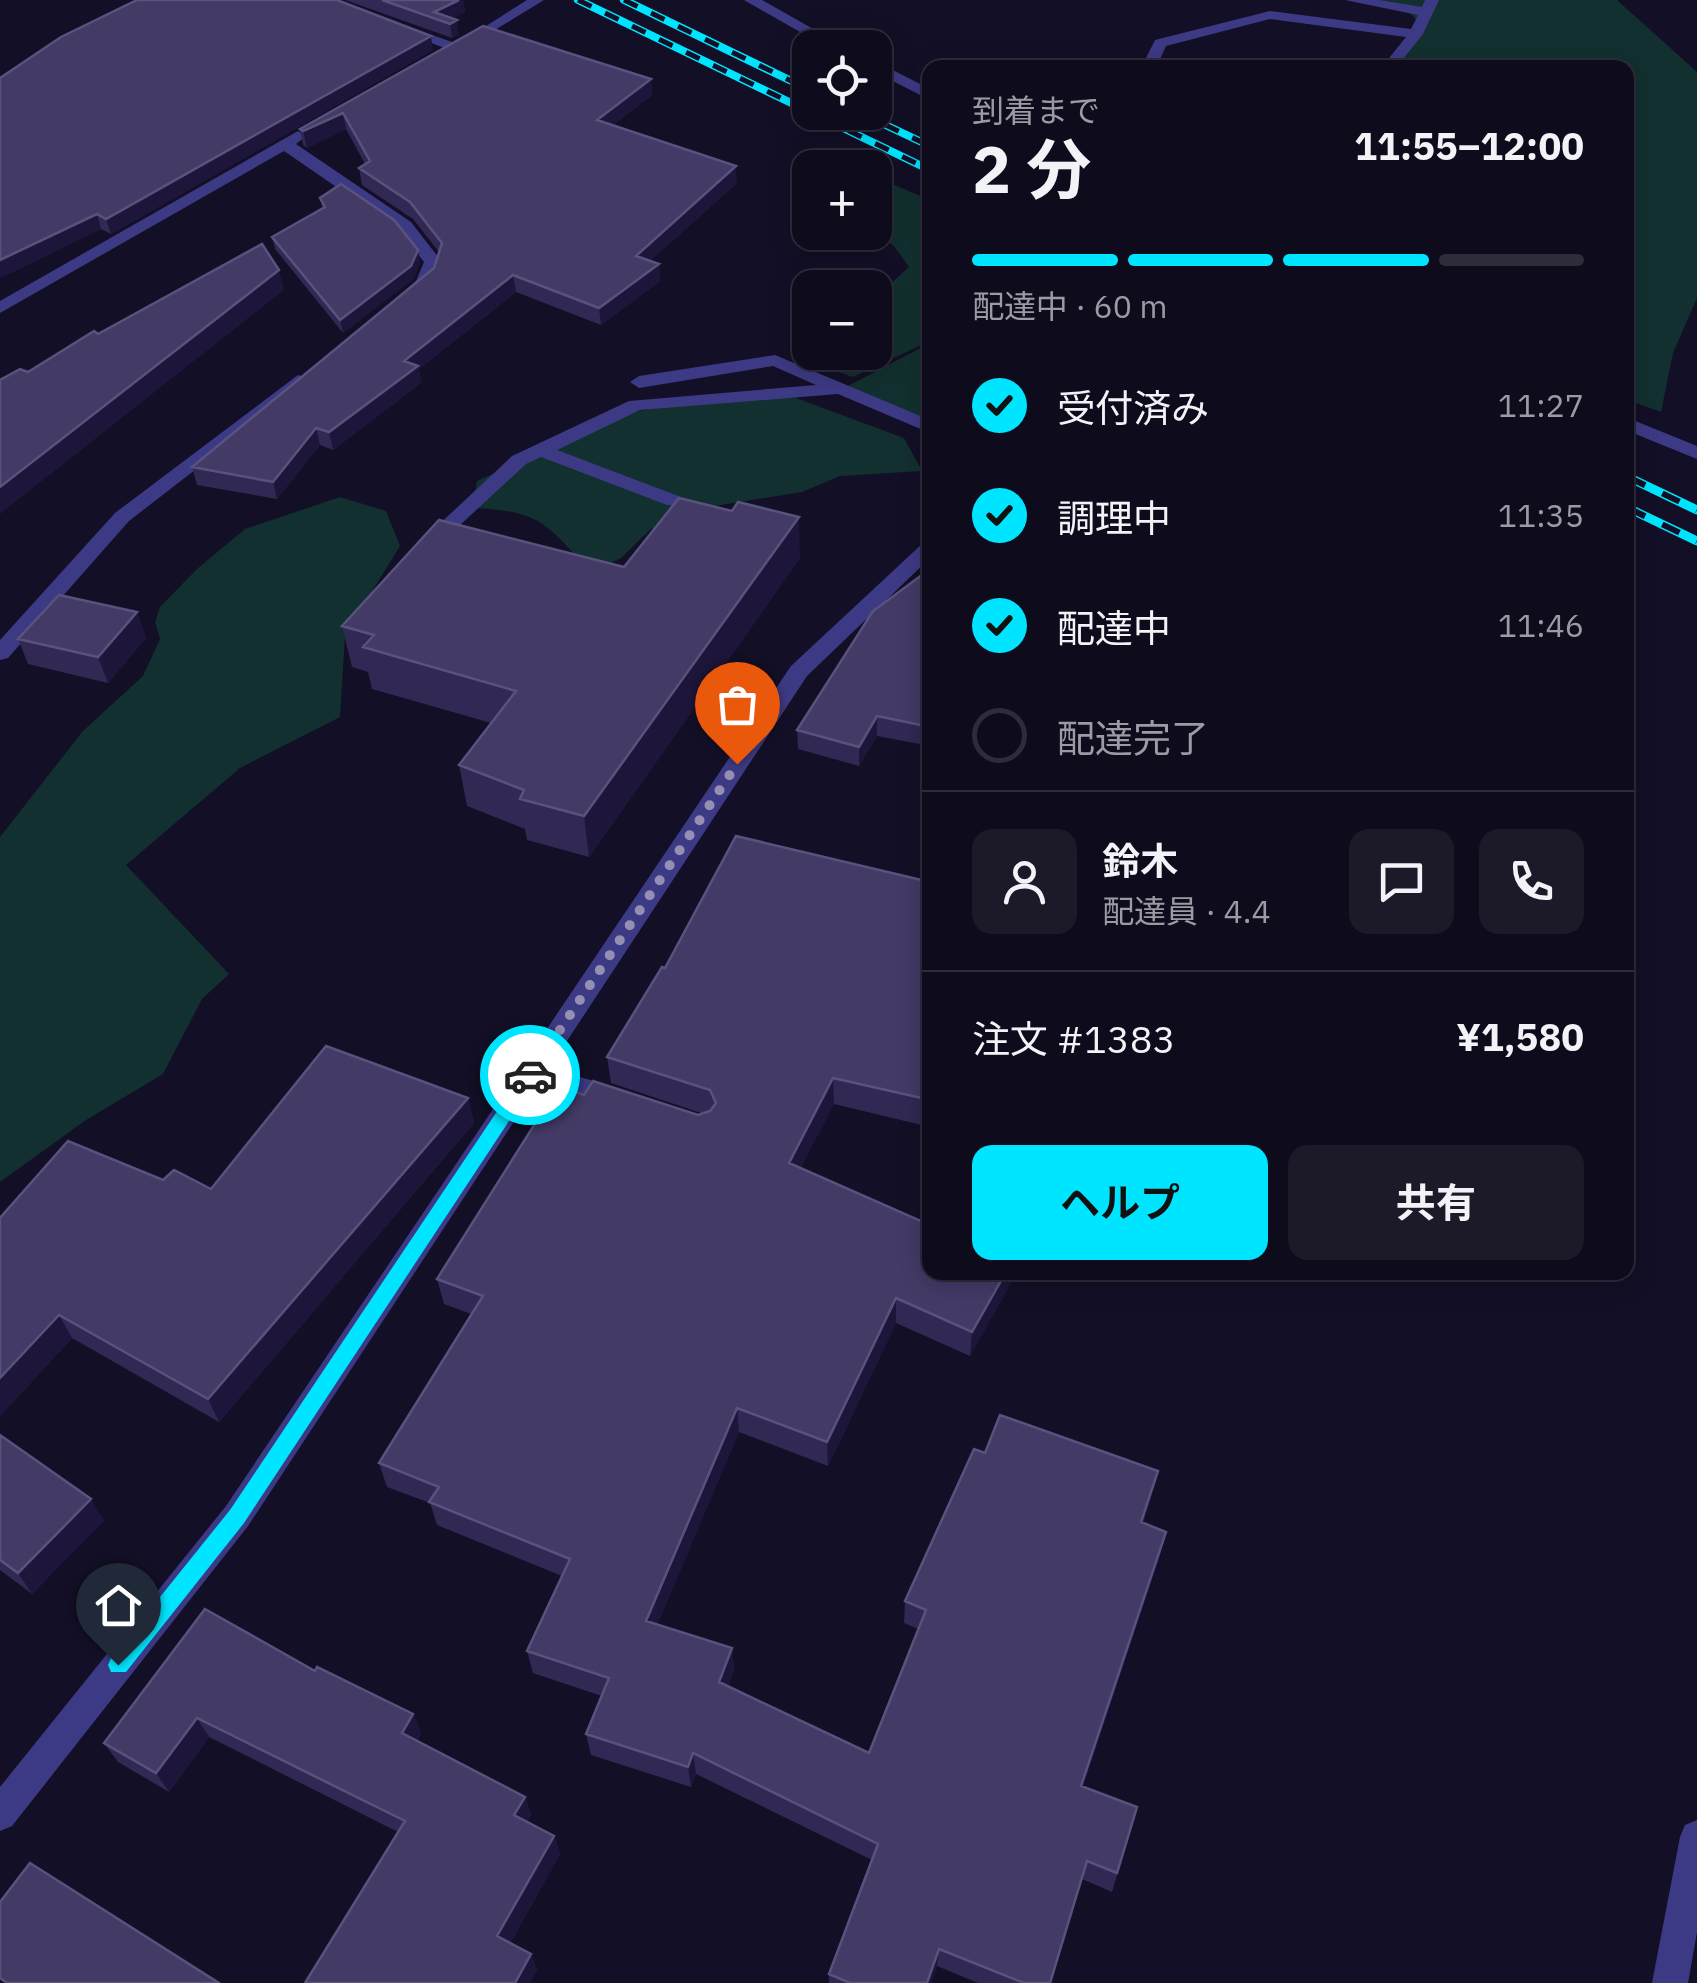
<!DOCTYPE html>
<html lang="ja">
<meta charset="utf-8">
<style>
:root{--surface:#0e0b1c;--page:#1c1929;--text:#f1f3f6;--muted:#9b9ba3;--line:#2e2b3b;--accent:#00e5ff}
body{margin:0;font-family:"IBM Plex Sans","Noto Sans JP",sans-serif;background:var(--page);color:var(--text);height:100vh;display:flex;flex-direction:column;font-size:38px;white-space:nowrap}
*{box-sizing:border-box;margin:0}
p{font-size:32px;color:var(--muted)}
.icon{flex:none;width:55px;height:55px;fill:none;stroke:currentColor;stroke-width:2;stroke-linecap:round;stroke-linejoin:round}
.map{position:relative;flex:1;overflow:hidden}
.drawer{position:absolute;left:922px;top:60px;width:712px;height:1220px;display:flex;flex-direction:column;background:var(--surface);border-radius:20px;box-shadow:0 5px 25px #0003,0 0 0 2px var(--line)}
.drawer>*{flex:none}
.tools{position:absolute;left:792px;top:30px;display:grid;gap:20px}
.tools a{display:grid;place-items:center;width:100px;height:100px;border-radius:20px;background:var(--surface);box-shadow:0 5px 25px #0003,0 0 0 2px var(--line);font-size:50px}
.pin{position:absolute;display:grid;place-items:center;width:85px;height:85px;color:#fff;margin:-102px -42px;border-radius:50% 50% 50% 0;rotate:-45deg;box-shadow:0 0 10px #0007}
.pin .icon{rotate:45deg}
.courier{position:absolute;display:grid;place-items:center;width:100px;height:100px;margin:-50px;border:8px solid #00e5ff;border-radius:50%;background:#fff;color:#222;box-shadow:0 2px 12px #0007}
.overview em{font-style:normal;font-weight:700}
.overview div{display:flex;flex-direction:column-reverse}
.overview{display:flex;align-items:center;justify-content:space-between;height:170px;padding:0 50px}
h1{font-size:65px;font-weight:700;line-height:75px}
.bar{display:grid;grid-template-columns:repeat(4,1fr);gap:15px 10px;align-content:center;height:120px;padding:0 50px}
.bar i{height:12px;border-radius:8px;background:var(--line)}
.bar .on{background:var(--accent)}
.bar p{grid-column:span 4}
.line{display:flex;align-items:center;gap:25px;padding:0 50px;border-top:2px solid var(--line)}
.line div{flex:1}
.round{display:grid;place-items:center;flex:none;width:105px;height:105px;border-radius:20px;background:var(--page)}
ol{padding:0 50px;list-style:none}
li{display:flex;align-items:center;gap:30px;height:110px}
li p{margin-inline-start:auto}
li .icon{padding:10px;border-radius:50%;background:var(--accent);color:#111;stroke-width:4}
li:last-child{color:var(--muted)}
li i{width:55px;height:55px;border:5px solid var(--line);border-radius:50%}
.button{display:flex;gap:20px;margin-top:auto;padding:20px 50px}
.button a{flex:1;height:115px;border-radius:20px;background:var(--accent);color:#111;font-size:40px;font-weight:700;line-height:115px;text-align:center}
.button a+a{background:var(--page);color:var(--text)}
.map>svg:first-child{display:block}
.green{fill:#12302f}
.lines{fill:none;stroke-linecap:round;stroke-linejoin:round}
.lane{fill:#3d3a85;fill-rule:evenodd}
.street{fill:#3d3a85;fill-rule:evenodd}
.rail-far1-casing{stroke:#00e5ff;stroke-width:8}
.rail-casing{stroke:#00e5ff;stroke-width:9}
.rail-far1{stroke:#130f26;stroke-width:5;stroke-dasharray:15;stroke-linecap:butt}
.rail{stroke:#130f26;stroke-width:6;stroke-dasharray:19;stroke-linecap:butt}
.wall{fill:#312854}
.shaded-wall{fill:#1d163a}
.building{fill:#433a66;stroke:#5a527e;stroke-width:2.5}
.route{fill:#00e5ff}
.done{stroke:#948fb3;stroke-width:10;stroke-dasharray:0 18}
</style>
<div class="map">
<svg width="1697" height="1983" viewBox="0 0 1697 1983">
<rect width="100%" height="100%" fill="#130f26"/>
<!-- green -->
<path class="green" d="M1379,0H1617L1697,72V298L1673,353L1661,412L1628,400V68L1388,67L1420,24L1405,8Z
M892,184L930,200V341L853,377L805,360L816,353L875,352V298L909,267L894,246L874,233L875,188Z
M930,343V423L844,388Z
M739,396L796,398L904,438L922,471L840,476L802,492L690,510L651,529L621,558L591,573C547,524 541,511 473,508L477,481L631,412Z
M340,497L386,511L400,546L345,635L340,717L240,768L126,865L229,974L202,999L163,1074L86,1120L0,1182V837L83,731L143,676L160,639L155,622L160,607L197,569L245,529Z"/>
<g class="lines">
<!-- lane -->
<path class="lane" d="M744,0H762L847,48H828Z
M875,61L930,89V100L875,72Z
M775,355L930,420V433L838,394L640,410L557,450L681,497V505H667L541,457L526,464L433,550H419L416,546L512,456L629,401L816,385L773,366L639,388L630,382L639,376Z
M1628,418L1697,446V459L1628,431Z
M533,1062L628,1092L632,1099L628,1106L619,1109L524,1079L520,1072L524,1065Z"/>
<!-- street -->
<path class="street" d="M527,0H544L457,53L393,28L400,24L458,44Z
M1345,0H1379L1422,7L1425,0H1439L1423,34L1396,68H1381L1406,37L1270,19L1166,46L1156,68H1141L1155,40L1270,11L1411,29L1418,15Z
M298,131L306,136L296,144L411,222L442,262C434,280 426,302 403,299L400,295L416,281L424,262L399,230L284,151L0,313V301Z
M298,375L305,377V385L129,521L8,658L0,660V640L115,513Z
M930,541V558L807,676L248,1526L12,1826L0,1831V1787L226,1506L791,666L923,543Z
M1697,1820V1932L1688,1983H1652L1680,1837L1685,1825Z"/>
<!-- rail-far1 casing -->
<g class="rail-far1-casing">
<path id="rail-far1" d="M578,0L930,170
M624,0L810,90
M858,112L930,146"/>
</g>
<!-- rail casing -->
<g class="rail-casing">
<path id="rail" d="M1628,477L1697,510
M1628,508L1697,541"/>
</g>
<!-- rail-far1 -->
<use href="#rail-far1" class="rail-far1"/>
<!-- rail -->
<use href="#rail" class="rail"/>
</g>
<!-- wall -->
<path class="wall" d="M345,0H463L465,12L453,18L459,34L452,38Z
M483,26L651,79L652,95L613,125L737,183L650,261L659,264L660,281L601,325L516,292L419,369L421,383L333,450L320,445L277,499L197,485L192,467L434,268L439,252L413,219L362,185L359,168L365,164L346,129L307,148L303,145L300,129Z
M433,50L111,234L101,229L0,278V78Z
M320,198L420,263L413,279L343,333L275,249L272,237L322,208Z
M800,558L589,857L527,840L525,829L467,806L459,765L491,723L372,689L368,672L352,667L342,626L624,567Z
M930,569V746L877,736L859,766L798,749L797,730Z
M137,612L146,638L108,683L28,664L18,639Z
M930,882V1127L834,1104L800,1168L1017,1272L970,1356L896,1323L828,1466L739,1432L657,1625L732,1648L734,1670L728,1686L869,1753L918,1629L904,1623L905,1601L985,1453L1152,1494L1143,1523L1166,1532L1160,1555L1083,1786L1137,1807L1112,1892L1082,1879L1051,1983H978L937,1966L931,1983H829V1974L872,1860L696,1774L691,1787L591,1755L586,1734L602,1696L533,1673L527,1651L562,1576L437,1525L430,1503L387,1487L379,1463L471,1314L444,1304L437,1279L540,1124L584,1095L698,1115L704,1114L611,1083L607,1057L665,968Z
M468,1098L474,1123L219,1422L72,1338L0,1416L68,1141L163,1180L211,1189Z
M1070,1272H1085L1082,1278Z
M0,1435L104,1520L32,1594L0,1570Z
M205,1609L315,1671L317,1667L413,1714L421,1733L417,1741L525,1797L531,1815L527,1822L554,1836L560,1854L510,1943L531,1954L537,1970L530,1983H305L398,1832L209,1737L169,1792L118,1762L104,1743Z"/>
<!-- shaded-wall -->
<path class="shaded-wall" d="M459,0H463L465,12L444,22L434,12Z
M457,20L459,34L452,38L450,24Z
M431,36L433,50L111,234L106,219Z
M651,79L652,95L599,136L597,120Z
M343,113L346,129L307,148L303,131Z
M736,166L737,183L637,273L636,256Z
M97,214L101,229L0,278V260Z
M418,250L420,263L413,279L343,333L340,320Z
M659,264L660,281L601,325L599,308Z
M279,270L284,290L0,514V487Z
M513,275L516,292L419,369L421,383L333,450L329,432L404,361Z
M316,428L320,445L277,499L273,482Z
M799,517L800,558L589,857L584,816Z
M137,612L146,638L108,683L98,657Z
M877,716V736L859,766V747Z
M833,1078L834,1104L790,1189L789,1163Z
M468,1098L474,1123L219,1422L208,1399Z
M1006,1272H1017L970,1356L972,1332Z
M896,1298V1323L828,1466L827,1442Z
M59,1315L72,1338L0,1416V1378Z
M737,1408L739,1432L650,1643L646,1621Z
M1158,1471L1152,1494L1135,1545L1141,1522Z
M91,1499L104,1520L32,1594L18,1573Z
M1166,1532L1160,1555L1077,1805L1081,1786Z
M732,1648L734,1670L722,1703L719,1682Z
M413,1714L421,1733L410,1752L402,1733Z
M197,1718L209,1737L169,1792L156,1773Z
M693,1753L696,1774L691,1787L688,1767Z
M525,1797L531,1815L521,1833L514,1815Z
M554,1836L560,1854L504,1953L497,1936Z
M939,1949L937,1966L931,1983H927Z
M531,1954L537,1970L530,1983H515Z"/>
<!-- building -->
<path class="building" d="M137,0H337L431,36L106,219L97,214L0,260V78L61,37Z
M382,0H459L434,12L457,20L450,24Z
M483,26L651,79L597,120L736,166L636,256L659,264L599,308L513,275L404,361L418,366L329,432L316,428L273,482L192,467L434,268L442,243L410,202L359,168L370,161L343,113L303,131L300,129Z
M341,184L394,220L418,250L411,266L340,320L272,237L325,207L320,198Z
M262,244L279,270L0,487V380L20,369L28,372L94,331L98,334Z
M679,498L732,511L738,502L799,517L584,816L520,799L524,790L459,765L516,691L363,647L374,635L342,626L439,520L624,567Z
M930,569V727L877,716L859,747L797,730L873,611Z
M59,595L137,612L98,657L18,639Z
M736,836L930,882V1100L833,1078L789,1163L930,1225V1272H1006L972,1332L896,1298L827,1442L737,1408L646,1621L732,1648L719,1682L869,1753L926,1610L905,1601L974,1449L985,1453L1000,1415L1158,1471L1141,1522L1166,1532L1081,1786L1137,1807L1117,1873L1087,1861L1050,1983H1024L939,1949L927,1983H850L829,1974L878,1844L693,1753L688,1767L586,1734L609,1678L527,1651L570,1559L429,1502L439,1487L379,1463L483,1296L437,1279L536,1122L540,1124L563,1088L584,1095L593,1081L698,1115L710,1111L716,1103L710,1090L607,1057L662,967L665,968Z
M326,1046L468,1098L208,1399L59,1315L0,1378V1218L68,1141L163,1180L174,1170L211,1189Z
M0,1435L91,1499L18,1573L0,1560Z
M205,1609L315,1671L317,1667L413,1714L402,1733L525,1797L514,1815L554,1836L497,1936L531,1954L515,1983H305L405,1821L197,1718L156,1773L104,1743Z
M30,1863L219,1983H7L0,1978V1902Z"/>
<!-- route -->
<path class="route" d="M530,1069L539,1075L536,1080L244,1523L126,1672H111L108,1665L111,1658L230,1510L524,1071Z"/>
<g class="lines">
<!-- done -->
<path class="done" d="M530,1075L737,764"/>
</g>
</svg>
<div class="tools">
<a><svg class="icon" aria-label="locate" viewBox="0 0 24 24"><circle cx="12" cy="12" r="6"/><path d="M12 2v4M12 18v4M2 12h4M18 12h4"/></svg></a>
<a>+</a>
<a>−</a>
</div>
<div class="pin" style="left:737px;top:764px;background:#ea580c"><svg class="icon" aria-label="bag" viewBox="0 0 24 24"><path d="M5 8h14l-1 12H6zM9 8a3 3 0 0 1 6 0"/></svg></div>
<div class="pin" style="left:118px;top:1665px;background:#1f2937"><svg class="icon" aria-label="home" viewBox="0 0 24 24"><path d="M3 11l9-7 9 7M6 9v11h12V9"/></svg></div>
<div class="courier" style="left:530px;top:1075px"><svg class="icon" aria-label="car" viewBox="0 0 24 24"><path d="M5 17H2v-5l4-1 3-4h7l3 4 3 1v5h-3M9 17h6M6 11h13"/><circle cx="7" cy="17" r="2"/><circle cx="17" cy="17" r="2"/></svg></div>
<section class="drawer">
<div class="overview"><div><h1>2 分</h1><p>到着まで</p></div><em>11:55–12:00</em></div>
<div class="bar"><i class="on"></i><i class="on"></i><i class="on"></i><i></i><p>配達中 · 60 m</p></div>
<ol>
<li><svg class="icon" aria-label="check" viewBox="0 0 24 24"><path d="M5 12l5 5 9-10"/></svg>受付済み<p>11:27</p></li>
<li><svg class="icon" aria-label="check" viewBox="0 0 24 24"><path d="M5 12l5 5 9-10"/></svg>調理中<p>11:35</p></li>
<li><svg class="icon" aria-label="check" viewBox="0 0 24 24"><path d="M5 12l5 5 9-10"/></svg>配達中<p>11:46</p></li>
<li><i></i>配達完了</li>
</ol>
<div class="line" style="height:180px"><a class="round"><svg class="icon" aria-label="person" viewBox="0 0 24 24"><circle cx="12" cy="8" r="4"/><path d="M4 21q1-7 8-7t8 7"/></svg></a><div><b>鈴木</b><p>配達員 · 4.4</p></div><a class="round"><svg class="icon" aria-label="chat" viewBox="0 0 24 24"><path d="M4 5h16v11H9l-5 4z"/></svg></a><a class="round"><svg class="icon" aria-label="phone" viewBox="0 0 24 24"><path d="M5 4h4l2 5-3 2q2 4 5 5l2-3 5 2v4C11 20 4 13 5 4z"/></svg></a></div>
<div class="line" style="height:130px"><div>注文 #1383</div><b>¥1,580</b></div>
<div class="button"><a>ヘルプ</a><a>共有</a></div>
</section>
</div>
